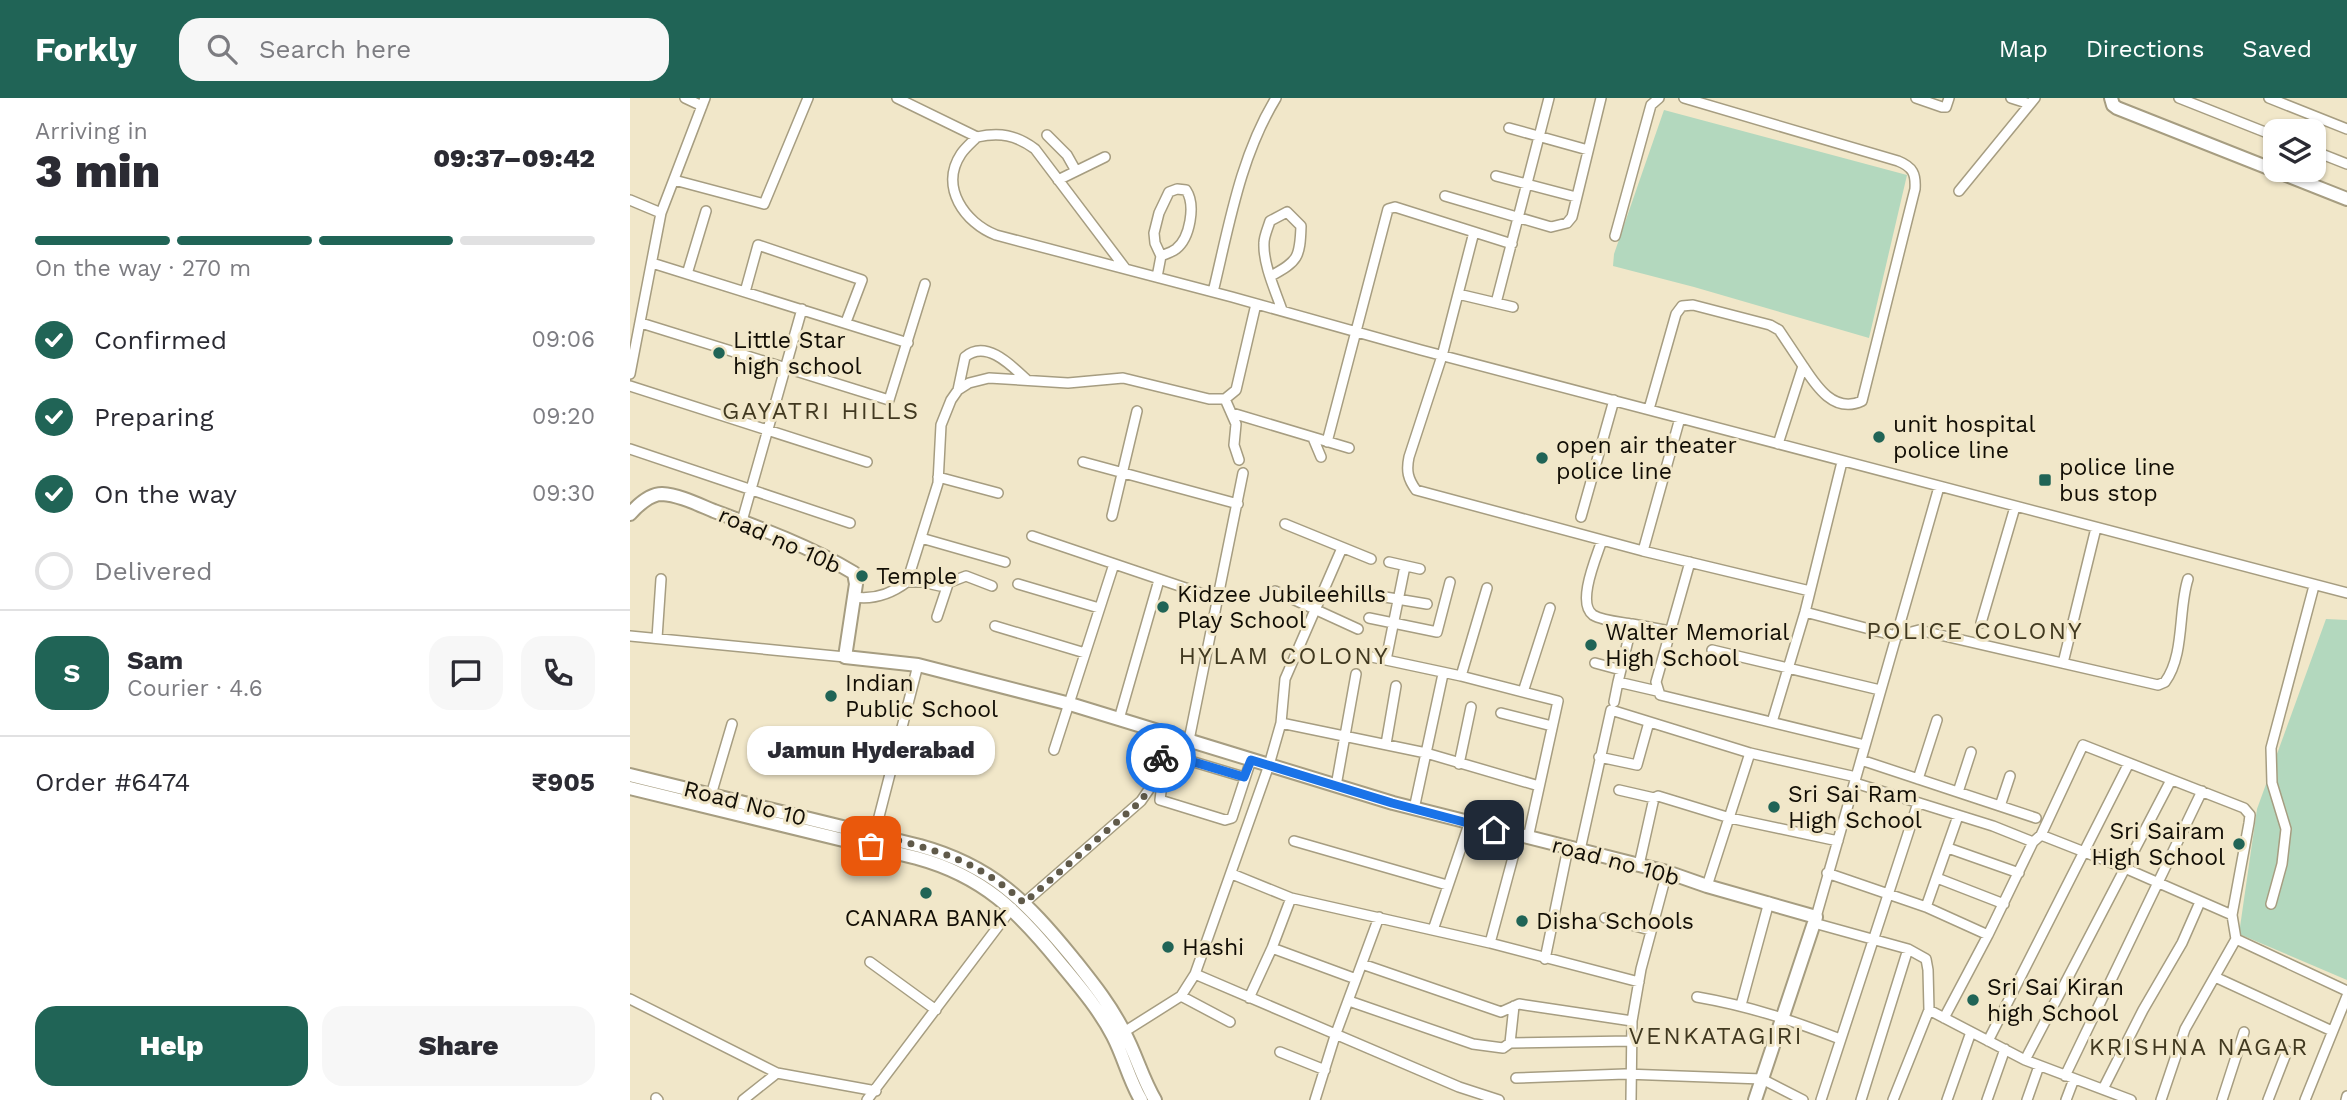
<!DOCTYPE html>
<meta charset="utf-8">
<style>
:root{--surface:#fff;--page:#f7f7f7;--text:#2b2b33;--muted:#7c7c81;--line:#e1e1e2;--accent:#206456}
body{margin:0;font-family:"Work Sans",sans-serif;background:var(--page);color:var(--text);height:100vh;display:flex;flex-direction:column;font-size:26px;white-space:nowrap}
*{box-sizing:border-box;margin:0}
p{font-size:23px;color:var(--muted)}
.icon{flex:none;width:38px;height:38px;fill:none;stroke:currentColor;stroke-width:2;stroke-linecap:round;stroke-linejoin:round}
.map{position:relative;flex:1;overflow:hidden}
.side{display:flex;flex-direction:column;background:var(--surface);width:630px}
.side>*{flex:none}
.buttons{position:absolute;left:1633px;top:21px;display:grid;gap:14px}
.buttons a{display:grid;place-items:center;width:63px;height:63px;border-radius:14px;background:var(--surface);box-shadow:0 2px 5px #0004;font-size:35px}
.pin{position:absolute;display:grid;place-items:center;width:60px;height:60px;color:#fff;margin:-30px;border-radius:14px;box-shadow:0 4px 10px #0006}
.courier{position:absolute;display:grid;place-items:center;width:70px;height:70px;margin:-35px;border:5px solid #1a73e8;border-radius:50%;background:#fff;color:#222;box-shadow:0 2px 9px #0007}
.bubble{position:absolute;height:49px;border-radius:21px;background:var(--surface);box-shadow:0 2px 5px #0004;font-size:23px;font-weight:800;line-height:49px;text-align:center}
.head em{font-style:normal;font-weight:800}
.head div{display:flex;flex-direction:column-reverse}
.head{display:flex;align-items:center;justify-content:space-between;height:119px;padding:0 35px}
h1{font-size:46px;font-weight:800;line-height:52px}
.bar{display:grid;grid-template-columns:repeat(4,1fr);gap:10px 7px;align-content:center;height:84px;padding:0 35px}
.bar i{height:9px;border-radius:5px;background:var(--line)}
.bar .active{background:var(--accent)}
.bar p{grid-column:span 4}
.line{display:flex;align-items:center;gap:18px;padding:0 35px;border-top:2px solid var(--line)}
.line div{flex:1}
.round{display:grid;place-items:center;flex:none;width:74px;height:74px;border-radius:21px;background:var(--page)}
ol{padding:0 35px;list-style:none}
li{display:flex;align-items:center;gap:21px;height:77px}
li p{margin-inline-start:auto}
li .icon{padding:7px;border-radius:50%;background:var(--accent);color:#fff;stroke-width:4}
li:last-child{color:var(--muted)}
li i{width:38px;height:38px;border:4px solid var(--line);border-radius:50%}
.cta{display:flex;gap:14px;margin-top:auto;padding:14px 35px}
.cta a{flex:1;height:80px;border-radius:21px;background:var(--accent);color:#fff;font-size:28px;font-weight:800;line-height:80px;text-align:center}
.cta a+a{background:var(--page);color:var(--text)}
header{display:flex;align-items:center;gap:42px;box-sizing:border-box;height:98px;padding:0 35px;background:var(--accent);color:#fff}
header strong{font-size:33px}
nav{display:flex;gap:38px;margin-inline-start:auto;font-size:24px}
.search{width:490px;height:63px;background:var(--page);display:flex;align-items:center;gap:18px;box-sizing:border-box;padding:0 24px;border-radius:21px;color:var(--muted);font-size:26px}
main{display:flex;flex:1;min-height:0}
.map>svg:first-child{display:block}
.green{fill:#b3d8be}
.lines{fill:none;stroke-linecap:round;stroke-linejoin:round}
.minor-casing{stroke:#a69d81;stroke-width:12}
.tertiary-casing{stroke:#a69d81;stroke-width:16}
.secondary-casing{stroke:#a69d81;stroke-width:16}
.minor{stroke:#fff;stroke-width:9}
.tertiary{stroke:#fff;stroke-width:12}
.secondary{stroke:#fff;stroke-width:12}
.done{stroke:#605a4a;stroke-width:7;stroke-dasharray:0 12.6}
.route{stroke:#1a73e8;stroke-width:9}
.poi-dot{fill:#206456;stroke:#f1e7c9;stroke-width:2.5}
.labels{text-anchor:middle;stroke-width:6;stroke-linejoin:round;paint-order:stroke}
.poi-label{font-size:23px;fill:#120e05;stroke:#f1e7c9;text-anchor:start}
.street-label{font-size:23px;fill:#120e05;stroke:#f1e7c9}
.neighbourhood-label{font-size:24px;letter-spacing:2px;fill:#413920;stroke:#f1e7c9}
</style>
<header>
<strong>Forkly</strong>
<div class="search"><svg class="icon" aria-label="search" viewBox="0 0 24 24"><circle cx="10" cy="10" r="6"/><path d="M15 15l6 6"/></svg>Search here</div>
<nav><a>Map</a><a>Directions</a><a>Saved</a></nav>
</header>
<main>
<section class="side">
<div class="head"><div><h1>3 min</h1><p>Arriving in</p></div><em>09:37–09:42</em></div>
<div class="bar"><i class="active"></i><i class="active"></i><i class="active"></i><i></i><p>On the way · 270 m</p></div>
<ol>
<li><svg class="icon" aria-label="check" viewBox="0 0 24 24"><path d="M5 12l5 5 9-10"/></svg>Confirmed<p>09:06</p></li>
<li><svg class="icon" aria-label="check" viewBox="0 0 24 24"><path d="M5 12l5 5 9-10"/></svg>Preparing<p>09:20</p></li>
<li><svg class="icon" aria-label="check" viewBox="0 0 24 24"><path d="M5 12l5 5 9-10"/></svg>On the way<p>09:30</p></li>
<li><i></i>Delivered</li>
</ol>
<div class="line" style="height:126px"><b class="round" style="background:var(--accent);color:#fff">S</b><div><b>Sam</b><p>Courier · 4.6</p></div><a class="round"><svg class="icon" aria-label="chat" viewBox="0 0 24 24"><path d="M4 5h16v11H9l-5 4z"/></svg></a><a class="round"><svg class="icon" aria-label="phone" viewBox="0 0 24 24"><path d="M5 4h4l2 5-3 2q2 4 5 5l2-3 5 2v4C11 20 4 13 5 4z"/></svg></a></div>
<div class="line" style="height:91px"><div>Order #6474</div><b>₹905</b></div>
<div class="cta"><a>Help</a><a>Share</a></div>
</section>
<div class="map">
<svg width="1717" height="1002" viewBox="0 0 1717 1002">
<rect width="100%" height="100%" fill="#f1e7c9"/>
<!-- green -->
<path class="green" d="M1034,12L1277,77L1239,240L1064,189L983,168L984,156Z
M1696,521L1717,522V882L1609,836L1627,711Z"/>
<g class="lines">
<!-- minor casing -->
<g class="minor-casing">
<path id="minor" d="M55,0L72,8
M267,0L347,39C342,44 335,50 331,56C309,89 335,125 366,137L602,199L791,252L1717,495
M1054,0L1268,63C1283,69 1286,76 1285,91L1232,303C1204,316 1186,288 1173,268
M1286,0L1312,9H1316L1319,0
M1381,0L1400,6
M1549,0L1645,38
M1639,0L1717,31
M879,30L958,52
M417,37L437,57L446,73
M347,39C370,34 386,37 405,51L495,170
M1684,53L1717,66
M866,78L946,99
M44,82L134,106L178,0
M428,82L475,59
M1329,93L1405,0
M815,98L921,129L937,125L942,119L971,0
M0,102L31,115
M844,134L812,258L779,359C776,373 778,381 786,392L1013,453L1050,320
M985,138L1021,7L1029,0
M22,165L278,245
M57,176L76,113
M641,178C668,163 670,160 671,128L657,114L640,123C638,130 634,138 634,145C633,166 645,192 652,212
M527,179L531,158L525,145L524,135L529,115L539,94L547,91L556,92C566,107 560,140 546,151C542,154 536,156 531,158
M115,194L128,147L232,182L216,224
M583,194C599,128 610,59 646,0
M828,196L883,209
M866,205L919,0
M11,225L259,302L295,186
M0,276L31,115L75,0
M0,288L237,364
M328,292L339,285L359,280L438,285L493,280L579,301H595
M1019,311L1046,216L1052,208L1063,207L1140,227L1149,232L1173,268L1148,346
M602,315L719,350
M683,340L691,359
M697,344L758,111L765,109L882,146
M0,351L220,425
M609,362L604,347L606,326L595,301L606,292L626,206
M453,364L608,406
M308,379L368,395
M482,418L507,313
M951,419L984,302
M112,423L172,211
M655,426L741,461
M402,438L588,501
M291,440L375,464
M972,442C967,458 946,505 963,517C973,523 991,524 1002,526L988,584L1027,593
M1013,453L1180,493
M759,464L790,471
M1060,464L1026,584L1030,597L1235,647
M775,468L756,562L831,578L928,603L898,740
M277,484H292L310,488L336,478L362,488
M388,486L469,510
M645,493L728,531
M743,497L797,506
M224,499C244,502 261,496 277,484L308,385L311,327L321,302L328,292L335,259C356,241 381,267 397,282
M1175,514L1266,538L1289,532L1297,534L1528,587L1535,584C1555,557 1548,511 1558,481
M307,519L318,486
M739,520L807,534L820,484
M1351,525L1385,409
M1002,526L1040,533
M365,528L455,555
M0,538L215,559
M27,540L31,481
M1082,552L1250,592
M732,557L756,562
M965,565L991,572
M1433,565L1466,430
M831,578L857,490
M893,594L920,510
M984,604L988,584
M871,615L922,628
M489,621L529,482
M1142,624L1175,514L1212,364
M651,625L796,655L909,688
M559,642L613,375
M756,646L766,588
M424,652L484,466
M969,659L1007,667L1019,624
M532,660L534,670L530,702L595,722L602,720L621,662
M1231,662L1406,720
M829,666L841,609
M1288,681L1307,622
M1225,685L1363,728L1403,744
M706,688L726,576
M989,692L1024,700L1028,698L1100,720L1208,743
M1328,694L1341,654
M81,697L102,626
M1370,708L1380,678
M784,711L813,576
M1411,737L1453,647L1614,710L1620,717L1619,725L1602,817
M243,742L288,567
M664,743L817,787
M1318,750L1389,775
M950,752L981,612L1120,655L1226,679
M1009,767L1024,700
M1197,775L1296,809L1358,837
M602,776L661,800L860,845L1009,884
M1307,780L1374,806
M1077,788L1120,655
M394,805L511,703L520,690L533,658L537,656L614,679
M1641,806L1652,766L1656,731L1642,685L1641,650L1684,488
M1296,809L1328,718
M1186,819L1309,389
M975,820L1020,832
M1184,825L1278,851L1296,861L1298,872L1299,912L1263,1002
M803,832L839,726
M860,845L889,737
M642,850L726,881
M915,861L938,750
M240,864L306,912
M732,866L871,914L889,906L895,907L1002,923
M565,876L829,989L869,1002
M1585,879L1702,933
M551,898L600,924
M1067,899C1119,908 1161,922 1210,941
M619,900L642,850L661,800
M0,901L147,975L246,993
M719,903L843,946L873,950L880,945L1001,943
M1111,907L1139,804
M1299,912L1395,962L1501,1002
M1314,920L1358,837L1403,744L1411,737L1490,768L1602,817L1606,841L1717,893
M494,934L551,898L565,876L639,667L651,625L655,581L712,450
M1358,943L1499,665
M880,945L884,908
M650,954L695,972
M1395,962L1541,682
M1435,978L1572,693
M886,980L995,976L1132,981L1173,1002
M1473,991L1513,912L1552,845L1570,804
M26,1000L28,1002
M113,1002L147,975
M237,1002L382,810
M685,1002L705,938L749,819
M1001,1002L1002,923L1011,871L1037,774
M1191,1002L1288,705
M1231,1002L1278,851
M1317,1002L1341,934
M1357,1002L1375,951
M1397,1002L1409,968
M1436,1002L1444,981
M1531,1002L1555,931L1606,841
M1592,1002L1614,934
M1638,1002L1657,953
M1675,1002L1717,898
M1716,1002L1717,998"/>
</g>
<!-- tertiary casing -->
<g class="tertiary-casing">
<path id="tertiary" d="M1481,0L1483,7L1487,10L1717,101
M0,416C7,408 20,396 32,396C49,397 67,406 84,413C130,430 181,449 224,475L226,486L215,559L288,567L440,606L763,705L1037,774L1077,788L1186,819L1125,1002"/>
</g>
<!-- secondary casing -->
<g class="secondary-casing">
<path id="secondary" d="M0,677L290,748C362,768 396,803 442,859C461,883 480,906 494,934C506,956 512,980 525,1002
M0,690L287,760C353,778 388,813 430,865C449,888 469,911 483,938C494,959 499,982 511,1002"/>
</g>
<!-- minor -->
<use href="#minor" class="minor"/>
<!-- tertiary -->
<use href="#tertiary" class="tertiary"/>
<!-- secondary -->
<use href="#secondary" class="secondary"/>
</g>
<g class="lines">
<!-- done -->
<path class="done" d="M241,748L244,736C306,752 346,761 394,805L511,703L520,690L531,660"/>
<!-- route -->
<path class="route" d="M531,660L537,656L614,679L621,662L762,705L864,732"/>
</g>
<!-- markers -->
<g class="poi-dot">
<circle cx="89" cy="255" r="7"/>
<circle cx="1249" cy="339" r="7"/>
<circle cx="912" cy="360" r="7"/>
<rect x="1408" y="375" width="14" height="14" rx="3.5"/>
<circle cx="232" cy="478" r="7"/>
<circle cx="533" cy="509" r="7"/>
<circle cx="961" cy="547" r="7"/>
<circle cx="201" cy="598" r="7"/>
<circle cx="1144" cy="709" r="7"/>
<circle cx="1609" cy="746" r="7"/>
<circle cx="296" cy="795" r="7"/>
<circle cx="892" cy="823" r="7"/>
<circle cx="538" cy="849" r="7"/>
<circle cx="1343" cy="902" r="7"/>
</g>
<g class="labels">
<!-- poi labels -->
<g class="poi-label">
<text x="103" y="250">Little Star<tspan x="103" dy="26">high school</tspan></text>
<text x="1263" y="334">unit hospital<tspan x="1263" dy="26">police line</tspan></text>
<text x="926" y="355">open air theater<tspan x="926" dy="26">police line</tspan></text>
<text x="1429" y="377">police line<tspan x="1429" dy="26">bus stop</tspan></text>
<text x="246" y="486">Temple</text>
<text x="547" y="504">Kidzee Jubileehills<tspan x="547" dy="26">Play School</tspan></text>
<text x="975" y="542">Walter Memorial<tspan x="975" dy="26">High School</tspan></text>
<text x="215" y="593">Indian<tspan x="215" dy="26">Public School</tspan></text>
<text x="1158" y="704">Sri Sai Ram<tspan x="1158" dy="26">High School</tspan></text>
<text x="1595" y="741" text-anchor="end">Sri Sairam<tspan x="1595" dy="26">High School</tspan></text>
<text x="296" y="828" text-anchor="middle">CANARA BANK</text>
<text x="906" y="831">Disha Schools</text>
<text x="552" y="857">Hashi</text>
<text x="1357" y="897">Sri Sai Kiran<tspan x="1357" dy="26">high School</tspan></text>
</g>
<!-- street labels -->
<g class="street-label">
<text transform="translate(150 442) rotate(24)" y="8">road no 10b</text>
<text transform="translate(115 705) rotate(14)" y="8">Road No 10</text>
<text transform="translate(986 763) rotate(15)" y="8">road no 10b</text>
</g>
<!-- neighbourhood labels -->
<g class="neighbourhood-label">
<text x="191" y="321">GAYATRI HILLS</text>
<text x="1345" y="541">POLICE COLONY</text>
<text x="654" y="566">HYLAM COLONY</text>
<text x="1086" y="946">VENKATAGIRI</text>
<text x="1569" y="957">KRISHNA NAGAR</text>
</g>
</g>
</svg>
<div class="buttons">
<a><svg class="icon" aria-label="layers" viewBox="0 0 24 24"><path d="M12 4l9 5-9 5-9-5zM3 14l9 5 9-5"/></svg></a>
</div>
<div class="pin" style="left:241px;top:748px;background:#ea580c"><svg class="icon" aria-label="bag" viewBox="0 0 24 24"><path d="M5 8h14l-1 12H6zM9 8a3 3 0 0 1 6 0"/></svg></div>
<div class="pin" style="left:864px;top:732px;background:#1f2937"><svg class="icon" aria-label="home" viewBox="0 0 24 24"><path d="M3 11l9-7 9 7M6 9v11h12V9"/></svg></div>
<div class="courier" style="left:531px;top:660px"><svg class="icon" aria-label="bike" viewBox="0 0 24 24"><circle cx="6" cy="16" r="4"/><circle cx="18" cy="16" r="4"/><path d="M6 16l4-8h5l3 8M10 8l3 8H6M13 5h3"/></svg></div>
<div class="bubble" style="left:117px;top:628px;width:248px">Jamun Hyderabad</div>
</div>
</main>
